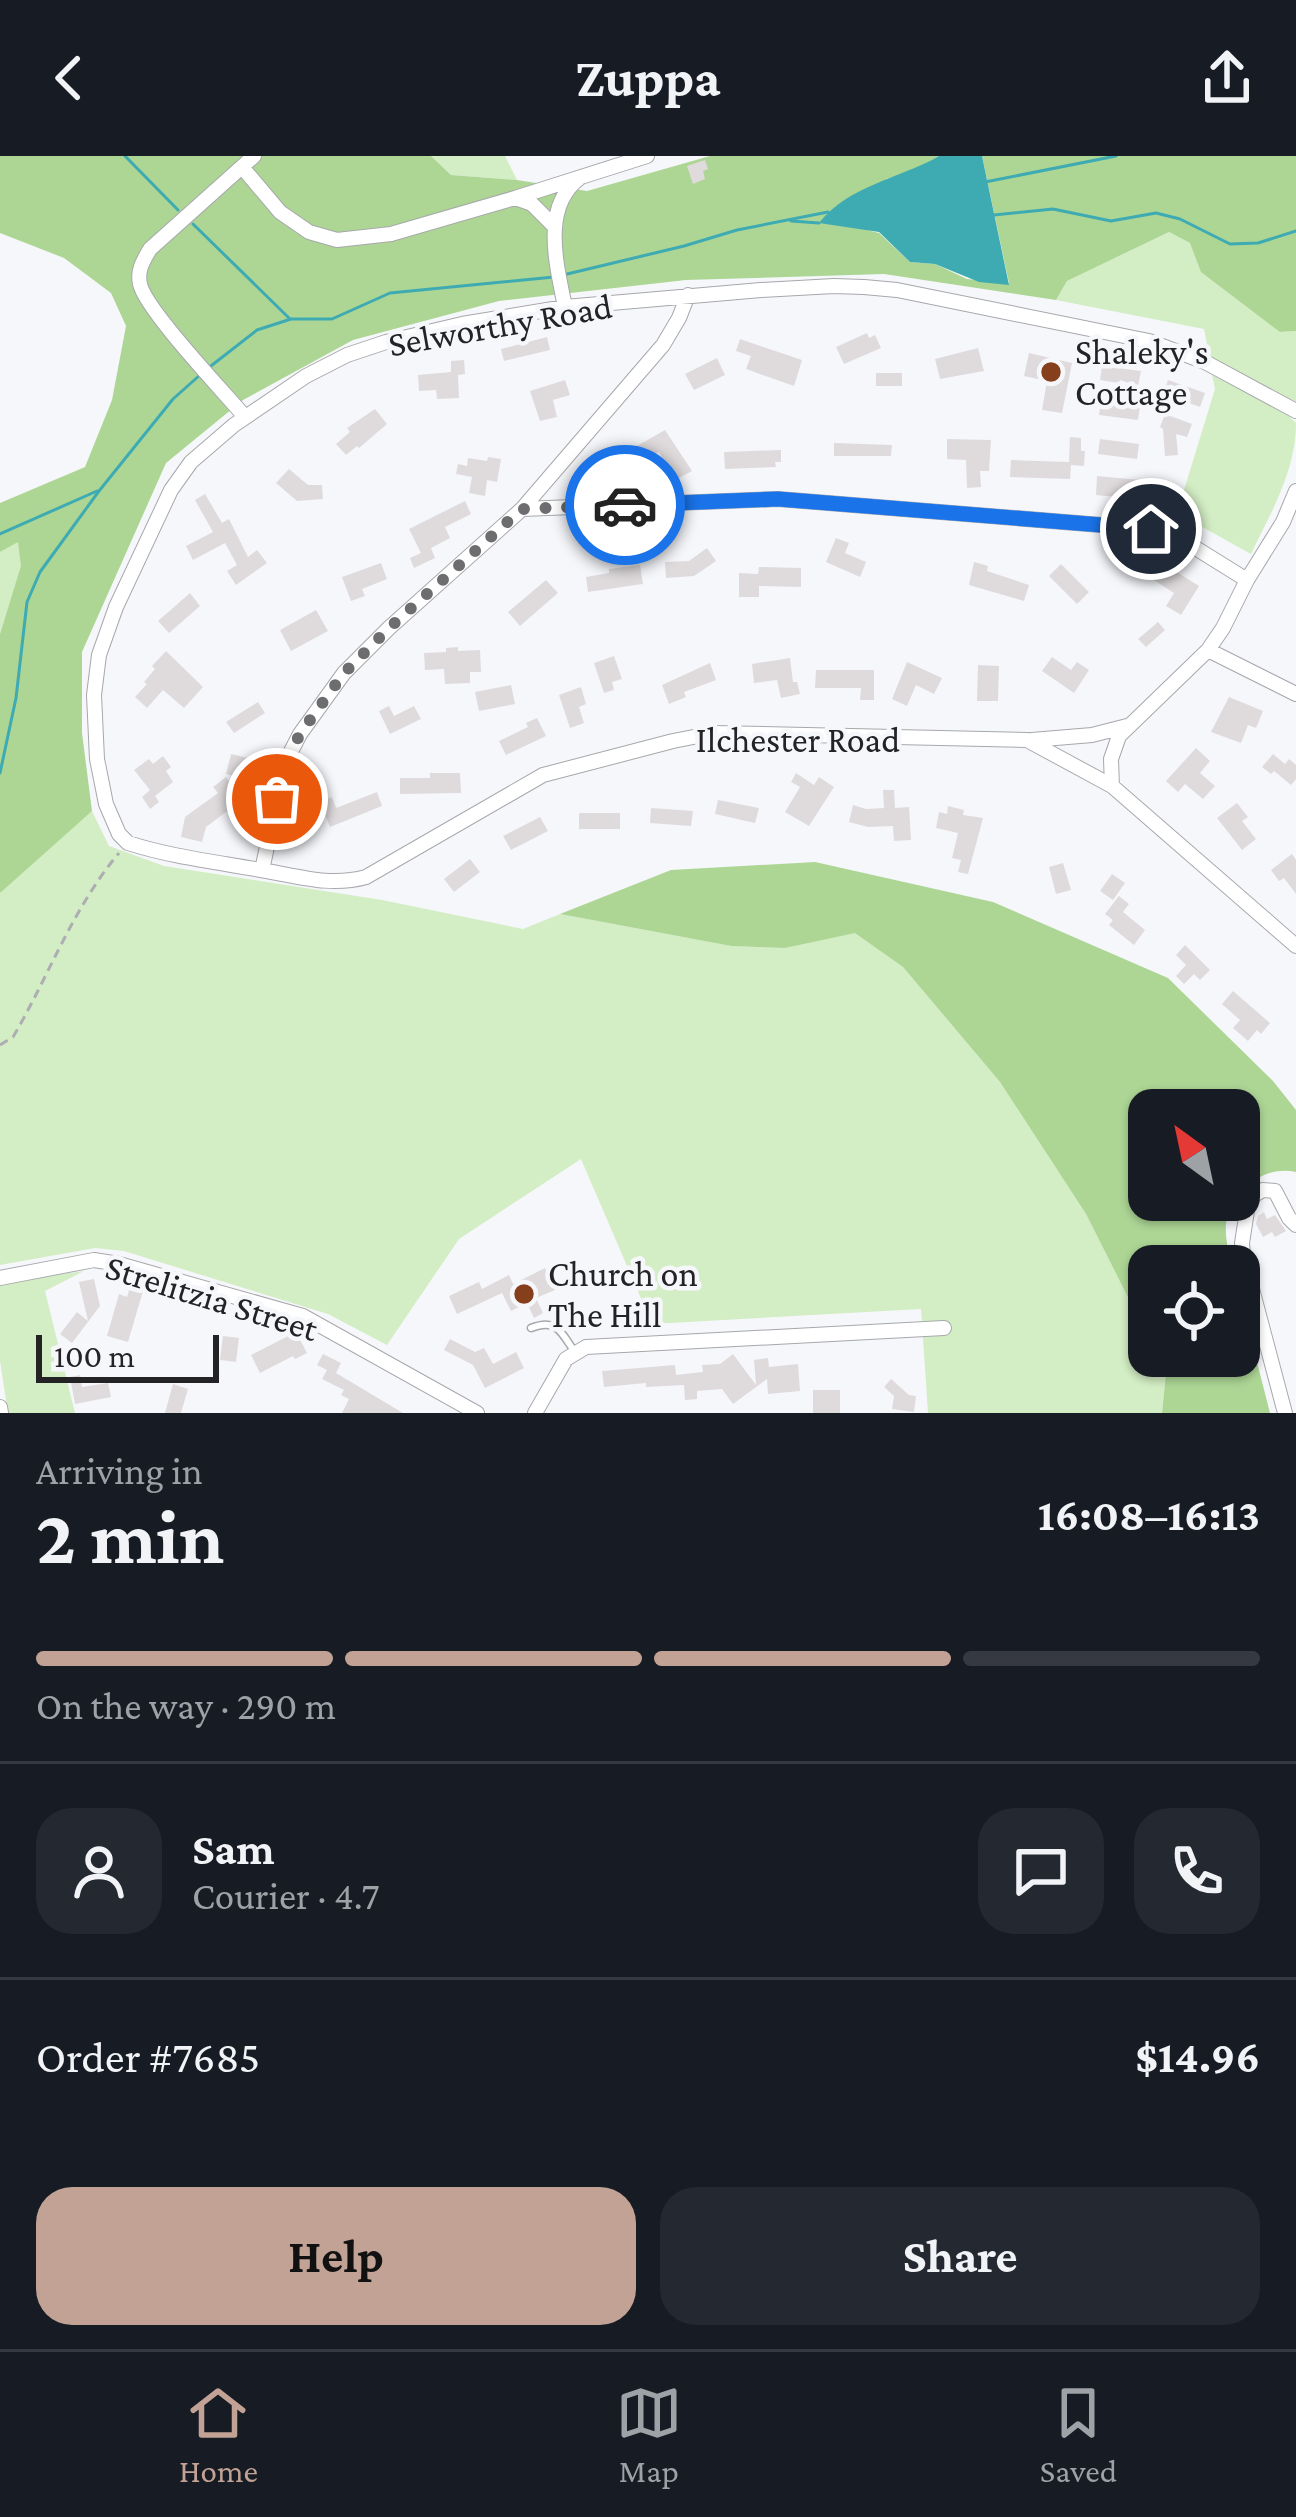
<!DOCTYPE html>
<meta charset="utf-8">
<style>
:root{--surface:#171b24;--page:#242831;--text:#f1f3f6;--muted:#9ea1a6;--line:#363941;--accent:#c1a294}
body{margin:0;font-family:"Crimson Pro",serif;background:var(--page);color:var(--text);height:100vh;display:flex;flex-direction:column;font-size:45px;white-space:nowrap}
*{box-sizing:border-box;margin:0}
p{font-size:39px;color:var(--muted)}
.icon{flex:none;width:66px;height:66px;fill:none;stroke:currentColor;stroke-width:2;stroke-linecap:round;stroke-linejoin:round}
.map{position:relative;height:1257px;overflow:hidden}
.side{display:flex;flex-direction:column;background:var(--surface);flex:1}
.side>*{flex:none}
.needle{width:78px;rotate:327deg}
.controls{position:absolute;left:1128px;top:933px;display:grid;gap:24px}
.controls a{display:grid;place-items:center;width:132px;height:132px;border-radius:24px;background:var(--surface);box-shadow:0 3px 9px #0004;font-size:60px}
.scale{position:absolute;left:36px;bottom:30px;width:183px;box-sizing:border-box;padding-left:12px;border:6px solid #232325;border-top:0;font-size:33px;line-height:42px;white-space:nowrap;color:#232325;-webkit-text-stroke:9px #f6f7fb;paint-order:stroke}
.pin{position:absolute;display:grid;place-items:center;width:102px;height:102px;color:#fff;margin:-51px;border:6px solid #fff;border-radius:50%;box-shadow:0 3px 12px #0007}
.courier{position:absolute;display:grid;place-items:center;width:120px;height:120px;margin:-60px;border:9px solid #1a73e8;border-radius:50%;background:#fff;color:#222;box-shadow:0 3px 15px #0007}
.overview em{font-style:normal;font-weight:700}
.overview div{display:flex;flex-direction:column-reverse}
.overview{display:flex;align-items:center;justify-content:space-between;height:204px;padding:0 36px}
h1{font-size:78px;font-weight:700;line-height:90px}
.bar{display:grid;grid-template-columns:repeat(4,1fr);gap:18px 12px;align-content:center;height:144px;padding:0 36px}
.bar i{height:15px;border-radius:9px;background:var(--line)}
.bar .selected{background:var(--accent)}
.bar p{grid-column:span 4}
.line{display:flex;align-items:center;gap:30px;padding:0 36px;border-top:3px solid var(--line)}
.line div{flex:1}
.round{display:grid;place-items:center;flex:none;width:126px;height:126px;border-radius:36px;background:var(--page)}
.primary-button{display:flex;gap:24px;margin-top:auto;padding:24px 36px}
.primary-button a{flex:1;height:138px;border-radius:36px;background:var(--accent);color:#111;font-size:48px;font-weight:700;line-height:138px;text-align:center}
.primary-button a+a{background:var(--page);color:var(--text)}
header{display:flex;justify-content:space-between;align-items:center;height:156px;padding:0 36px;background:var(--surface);font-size:54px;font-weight:700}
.menu{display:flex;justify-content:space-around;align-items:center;height:168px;border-top:3px solid var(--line);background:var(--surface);font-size:33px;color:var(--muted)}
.menu a{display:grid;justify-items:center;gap:6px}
.menu .selected{color:var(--accent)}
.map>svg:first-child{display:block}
.green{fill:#d3edc4}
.forest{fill:#add695}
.water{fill:#3eabb3}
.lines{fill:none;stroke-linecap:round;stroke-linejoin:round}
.stream{stroke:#3eabb3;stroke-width:3}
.building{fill:#dfdbdd}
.lane-casing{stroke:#a7a8ac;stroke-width:9}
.street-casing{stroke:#a7a8ac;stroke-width:16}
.path{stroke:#adaeb1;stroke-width:3;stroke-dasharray:9 6;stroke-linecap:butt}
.lane{stroke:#fff;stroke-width:6}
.street{stroke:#fff;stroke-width:14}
.done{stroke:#6d6d70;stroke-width:12;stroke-dasharray:0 21.6}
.route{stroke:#1a73e8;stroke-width:15}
.poi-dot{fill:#863f1d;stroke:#f6f7fb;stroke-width:4.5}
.labels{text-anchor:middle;stroke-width:9;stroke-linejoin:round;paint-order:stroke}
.street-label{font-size:36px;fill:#232325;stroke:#f6f7fb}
.poi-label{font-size:36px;fill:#232325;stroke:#f6f7fb;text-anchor:start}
</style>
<header><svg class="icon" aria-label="back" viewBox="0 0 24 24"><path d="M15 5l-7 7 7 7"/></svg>Zuppa<svg class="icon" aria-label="share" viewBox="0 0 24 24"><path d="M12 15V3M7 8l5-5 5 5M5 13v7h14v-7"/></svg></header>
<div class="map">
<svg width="1296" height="1257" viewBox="0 0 1296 1257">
<rect width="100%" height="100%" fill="#f6f7fb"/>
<!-- green -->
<path class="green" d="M431,0H505L517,24L451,19Z
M1169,76L1190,87L1280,176L1296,175V246L1210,203L1204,173L1056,144L1067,125Z
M1212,219L1287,258L1296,267C1296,315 1271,356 1251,398L1177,357L1215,233Z
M18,385L22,410L0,478V396Z
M92,655L109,690L164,710L382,744L523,773L560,758L731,790L785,792L855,776L903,811L1000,926L1086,1058L1149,1183V1200H1157L1166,1217L1162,1257H928L921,1153L652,1168L581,1003L459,1083L387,1189L328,1158L124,1095L95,1092L0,1109V737L5,729Z
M84,1115L45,1135L75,1257H8L0,1205V1127Z"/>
<!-- forest -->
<path class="forest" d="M0,0H431L451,19L517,24L587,35L710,0H939L913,15L886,23L863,73L879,77L910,106L935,108L967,123L1009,127L982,0H1296V175L1280,176L1201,116L1190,87L1169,76L1067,125L1056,144L884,118L686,124L499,145L353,184L243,244L166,307L82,496V577L92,655L0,737V478L21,410L18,386L0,396V347L85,311L112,244L126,170L111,137L64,102L0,77Z
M815,706L993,746L1168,822L1273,925L1296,954V1016C1274,1011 1254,1021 1239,1038V954H1149V1044H1234C1221,1066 1226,1086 1232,1110H1149V1183L1086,1058L1000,926L903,811L855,777L785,792L731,790L560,758L671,714Z
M1239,1136L1270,1257H1162L1166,1217L1157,1200H1239Z"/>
<!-- water -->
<path class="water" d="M939,0H982L1009,129L979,126L935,108L910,106L879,76L819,67C849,29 899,23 939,0Z"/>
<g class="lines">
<!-- stream -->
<path class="stream" d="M125,0L178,54
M985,26L1116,0
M994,59L1053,53L1111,65L1156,57L1180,63L1230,88L1258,87L1296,75
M791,65L819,67
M193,68L290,163
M563,119L684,90L737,74L828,56
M207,213L257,174L291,163H332L390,137L554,121
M0,378L97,335
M0,617L16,542L27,446L40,416L99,335L173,243L200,219"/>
</g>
<!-- building -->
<path class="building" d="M705,4L708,13L703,15L705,23L693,28L687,10Z
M867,177L869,182L875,179L881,192L844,208L836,191Z
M547,181L550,194L504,205L501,193Z
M740,183L802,204L794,230L746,213L751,200L736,195Z
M978,192L984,215L940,223L935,203Z
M1029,197L1072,207L1062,257L1042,254L1047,225L1024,220Z
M717,202L725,219L694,234L685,218Z
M464,204L465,218L458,219L459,242L437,243L436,234L419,235L418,219L451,216V205Z
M1102,210L1141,215L1138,230L1120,224L1119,227L1100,224Z
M876,217H902V230H876Z
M565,224L570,239L553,244L557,261L540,265L530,235Z
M1168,224L1205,237L1200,251L1163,238Z
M1101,245L1140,250L1138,264L1099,259Z
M375,253L387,268L359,292L357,290L346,299L336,288L350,276L347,272Z
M1165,258L1192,268L1187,281L1176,278L1178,299L1165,300L1163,273L1160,271Z
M665,274L692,315L675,324L659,296L638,308L630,294Z
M1070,281L1081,282V295H1085L1084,310L1071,309L1070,323L1010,321L1011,304L1069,306Z
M947,283L991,284L989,315H980L981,331L967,332L966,304L947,303Z
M1100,283L1139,288L1137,303L1098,298Z
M834,287L892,289L891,300H834Z
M781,294V306H775L776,311L725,313L724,296Z
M488,301L501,303L497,326L487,324L485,340L469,337L472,321L456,318L458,308L467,310L468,302L487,305Z
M289,313L308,329H322L323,343L297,345L276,327Z
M1097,320L1162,326L1160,345L1096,339Z
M205,338L222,367L229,363L248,401L257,394L267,407L236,429L227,415L237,409L225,387L193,404L186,390L213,376L195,344Z
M465,345L471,358L445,371L450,382L431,392L435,402L414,412L410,402L421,397L409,373Z
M836,382L849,387L845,397L866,406L860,421L826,406Z
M707,392L716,405L694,420L666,422L665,406L689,405Z
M1156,403L1199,430L1181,459L1166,450L1174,437L1146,419Z
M974,406L988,410L987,415L1029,429L1024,445L969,429Z
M381,407L387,423L362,433L365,440L351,445L342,421Z
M1061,408L1089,436L1077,448L1049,420Z
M640,409L643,428L588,436L586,421L609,417V413Z
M759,411L801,412V431L759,430V441H739V417L758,418Z
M546,424L558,437L520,470L508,456Z
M190,437L200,450L169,477L158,465Z
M316,454L328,475L291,495L280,474Z
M1158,466L1165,474L1146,491L1138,483Z
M458,491V495L480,494L481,516H470V527L445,528L444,513L425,514L424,497L446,496V492Z
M166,495L203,531L184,552L163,534L147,552L135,541L147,528L144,526L155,513L152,510Z
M614,500L622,523L612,526L614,534L604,537L594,507Z
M1052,501L1071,514L1077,506L1089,514L1074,537L1042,515Z
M790,502L793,526H797L800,538L781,542L777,524L754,527L752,508Z
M907,506L942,522L934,538L916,529L907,550L892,543Z
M710,507L716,524L684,536L686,541L669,548L662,529Z
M978,509L999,510L998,545H977Z
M816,514H874V544H860L861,532H815Z
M511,529L515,548L479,555L475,536Z
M581,531L586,548L579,551L584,567L570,572L559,539Z
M1229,541L1263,555L1256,572L1248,569L1241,587L1211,576Z
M258,546L265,557L234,577L226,566Z
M389,550L394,560L414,550L421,563L390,578L379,555Z
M537,562L546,580L506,599L499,585L528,571L526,567Z
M1196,592L1210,605L1200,617L1215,630L1203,643L1185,628L1178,636L1166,625Z
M231,598L265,606L261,626L226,618Z
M1273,598L1285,608L1289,603L1296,609V623L1291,629L1274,615L1271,618L1262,611Z
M163,600L171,611L166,615L173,626L155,640L159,646L150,653L142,641L150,634L134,614L149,603L153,608Z
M430,617H460L461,637L400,638V622H430Z
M796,617L814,629L819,621L834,631L809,670L785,656L800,631L791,626Z
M226,621L242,644L206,671L202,686L181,681L185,661L218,637L213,631Z
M883,634H894L895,652L909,651L911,684L894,685L893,670L868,671L849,666L853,649L866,653L884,652Z
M377,636L382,650L330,671L320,646L332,641L336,652Z
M718,644L759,652L755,667L715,658Z
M1237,647L1248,661L1242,665L1256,683L1242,694L1217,662Z
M948,650L964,654L963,659L983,662L968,718L958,716L961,704L952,702L958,677L936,672L939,656L947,658Z
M651,652L693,655L691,670L650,667Z
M579,657H620V673H579Z
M540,661L548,675L511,694L503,680Z
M1292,698L1296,704V738L1284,722L1279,725L1271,714Z
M470,703L480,716L454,736L444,723Z
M1063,707L1071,734L1056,738L1049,711Z
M1112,718L1125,727L1113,744L1100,735Z
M1119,740L1129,748L1123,756L1145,774L1134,789L1109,769L1113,764L1105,758Z
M1185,789L1210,814L1200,824L1194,818L1184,828L1176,820L1186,809L1176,799Z
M1233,835L1270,867L1261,878L1257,874L1248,885L1233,872L1240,864L1222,848Z
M1264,1056L1267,1063L1275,1059L1286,1075L1275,1081L1272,1076L1263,1081L1256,1068L1258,1060Z
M545,1112L555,1134L536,1142L543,1157L534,1162L527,1147L511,1155L502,1137L457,1158L449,1140L479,1126L482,1133L509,1119L513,1128Z
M94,1123L100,1150L72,1187L60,1178L77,1156L88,1165L79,1126Z
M130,1131L143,1135L128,1186L107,1180L119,1138L127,1141Z
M296,1176L307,1197L295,1203L293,1200L260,1217L251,1199Z
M223,1180L239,1182L236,1206L220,1204Z
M450,1183L475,1196L484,1192L493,1208L516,1196L524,1212L485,1232L473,1209L444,1194Z
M323,1198L341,1207L336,1217L403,1257H342L349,1243L341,1239L344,1234L322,1223L327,1214L317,1209Z
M733,1198L756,1229L754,1204L768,1202L769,1211L798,1208L800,1235L768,1238L767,1223L733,1248L722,1233L697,1235V1243L685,1244L684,1229L646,1231V1227L604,1231L602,1215L675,1209L676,1219L703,1216L702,1209L720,1208Z
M80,1219L82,1231L108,1227L111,1241L75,1248L70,1221Z
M891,1223L909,1239L916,1240L914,1256L892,1253L894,1240L884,1231Z
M173,1228L188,1233L181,1257H165Z
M813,1234H840V1257H813Z"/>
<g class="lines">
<!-- lane casing -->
<g class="lane-casing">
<path id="lane" d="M531,1172C557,1162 561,1176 574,1195"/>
</g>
<!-- street casing -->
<g class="street-casing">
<path id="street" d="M242,11L280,56L309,76L337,84L391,78L515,42L647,0
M515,42L532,48L554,70
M565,151C557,110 540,50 581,21
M1296,255L1205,206L1149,185L897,134L864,131L834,130L761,134L565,151L462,168L386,186L347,199L306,220L234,269L191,306L171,334L116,451L99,499L94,539L97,603L106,648L119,678L128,687C172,701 216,706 261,714C298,720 330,731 366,721L543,619L673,585L714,577L1027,584L1112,630L1296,790
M245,261C225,237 145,153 140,128C137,114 143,105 150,93L254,0
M522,353L778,343L1151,373L1181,383L1247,424
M1208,494L1296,538
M1032,584L1092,579L1127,570
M1112,630L1111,603L1119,580L1208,494L1223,472L1247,424L1283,366L1296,335
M262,714L285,607L300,578L344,517L389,472L522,353L663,189L679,162L688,139
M0,1122L94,1104L119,1108L303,1160L477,1257
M0,1251L1,1257
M535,1257L566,1203L586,1191L944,1172
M1285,1257L1243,1099L1242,1087L1249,1042L1263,1034L1275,1035L1289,1062L1296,1069"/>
</g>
<!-- path -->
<path class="path" d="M0,889L13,881C49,820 72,753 119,697"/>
<!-- lane -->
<use href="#lane" class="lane"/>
<!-- street -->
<use href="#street" class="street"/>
</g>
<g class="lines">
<!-- done -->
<path class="done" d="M277,643L285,607L300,578L344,517L389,472L522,353L625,349"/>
<!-- route -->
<path class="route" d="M625,349L778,343L1151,373"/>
</g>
<!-- markers -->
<g class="poi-dot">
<circle cx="1051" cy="216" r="12"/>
<circle cx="524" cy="1138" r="12"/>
</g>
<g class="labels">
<!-- street labels -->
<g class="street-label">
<text transform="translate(500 168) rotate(-10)" y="13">Selworthy Road</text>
<text x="798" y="596">Ilchester Road</text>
<text transform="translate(212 1141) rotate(17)" y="13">Strelitzia Street</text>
</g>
<!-- poi labels -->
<g class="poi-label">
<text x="1075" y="208">Shaleky's<tspan x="1075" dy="41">Cottage</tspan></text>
<text x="548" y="1130">Church on<tspan x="548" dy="41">The Hill</tspan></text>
</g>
</g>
</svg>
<div class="controls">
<a><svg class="needle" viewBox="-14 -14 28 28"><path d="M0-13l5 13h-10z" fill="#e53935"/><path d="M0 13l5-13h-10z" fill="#9ea1a6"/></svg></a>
<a><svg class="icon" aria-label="locate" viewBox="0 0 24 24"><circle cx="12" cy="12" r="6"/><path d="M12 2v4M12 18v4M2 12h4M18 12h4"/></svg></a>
</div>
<div class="scale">100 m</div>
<div class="pin" style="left:277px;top:643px;background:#ea580c"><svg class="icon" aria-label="bag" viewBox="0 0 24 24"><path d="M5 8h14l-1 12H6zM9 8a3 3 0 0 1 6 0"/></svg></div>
<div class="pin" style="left:1151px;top:373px;background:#1f2937"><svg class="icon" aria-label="home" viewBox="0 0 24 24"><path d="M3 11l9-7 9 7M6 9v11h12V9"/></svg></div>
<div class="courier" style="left:625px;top:349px"><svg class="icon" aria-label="car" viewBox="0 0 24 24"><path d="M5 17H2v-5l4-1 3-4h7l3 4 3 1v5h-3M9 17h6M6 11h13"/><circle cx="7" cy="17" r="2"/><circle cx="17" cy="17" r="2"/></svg></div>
</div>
<section class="side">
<div class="overview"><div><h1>2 min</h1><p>Arriving in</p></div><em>16:08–16:13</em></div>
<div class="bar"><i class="selected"></i><i class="selected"></i><i class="selected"></i><i></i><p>On the way · 290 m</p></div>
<div class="line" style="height:216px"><a class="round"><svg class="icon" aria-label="person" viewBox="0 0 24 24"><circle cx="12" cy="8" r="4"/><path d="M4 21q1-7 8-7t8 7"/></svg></a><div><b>Sam</b><p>Courier · 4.7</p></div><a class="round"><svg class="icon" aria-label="chat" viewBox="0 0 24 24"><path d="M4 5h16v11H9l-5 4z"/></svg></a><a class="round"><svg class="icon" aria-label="phone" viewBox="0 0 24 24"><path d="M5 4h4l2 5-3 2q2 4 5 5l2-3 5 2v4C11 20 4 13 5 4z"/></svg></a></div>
<div class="line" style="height:156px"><div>Order #7685</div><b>$14.96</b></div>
<div class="primary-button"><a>Help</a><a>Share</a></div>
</section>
<nav class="menu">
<a class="selected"><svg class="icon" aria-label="home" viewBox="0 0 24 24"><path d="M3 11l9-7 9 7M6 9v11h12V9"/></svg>Home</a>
<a><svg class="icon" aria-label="map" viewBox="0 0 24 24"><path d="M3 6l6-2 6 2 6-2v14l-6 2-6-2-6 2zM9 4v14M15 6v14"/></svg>Map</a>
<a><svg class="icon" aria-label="saved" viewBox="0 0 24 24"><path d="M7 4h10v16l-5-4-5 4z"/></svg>Saved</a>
</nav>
